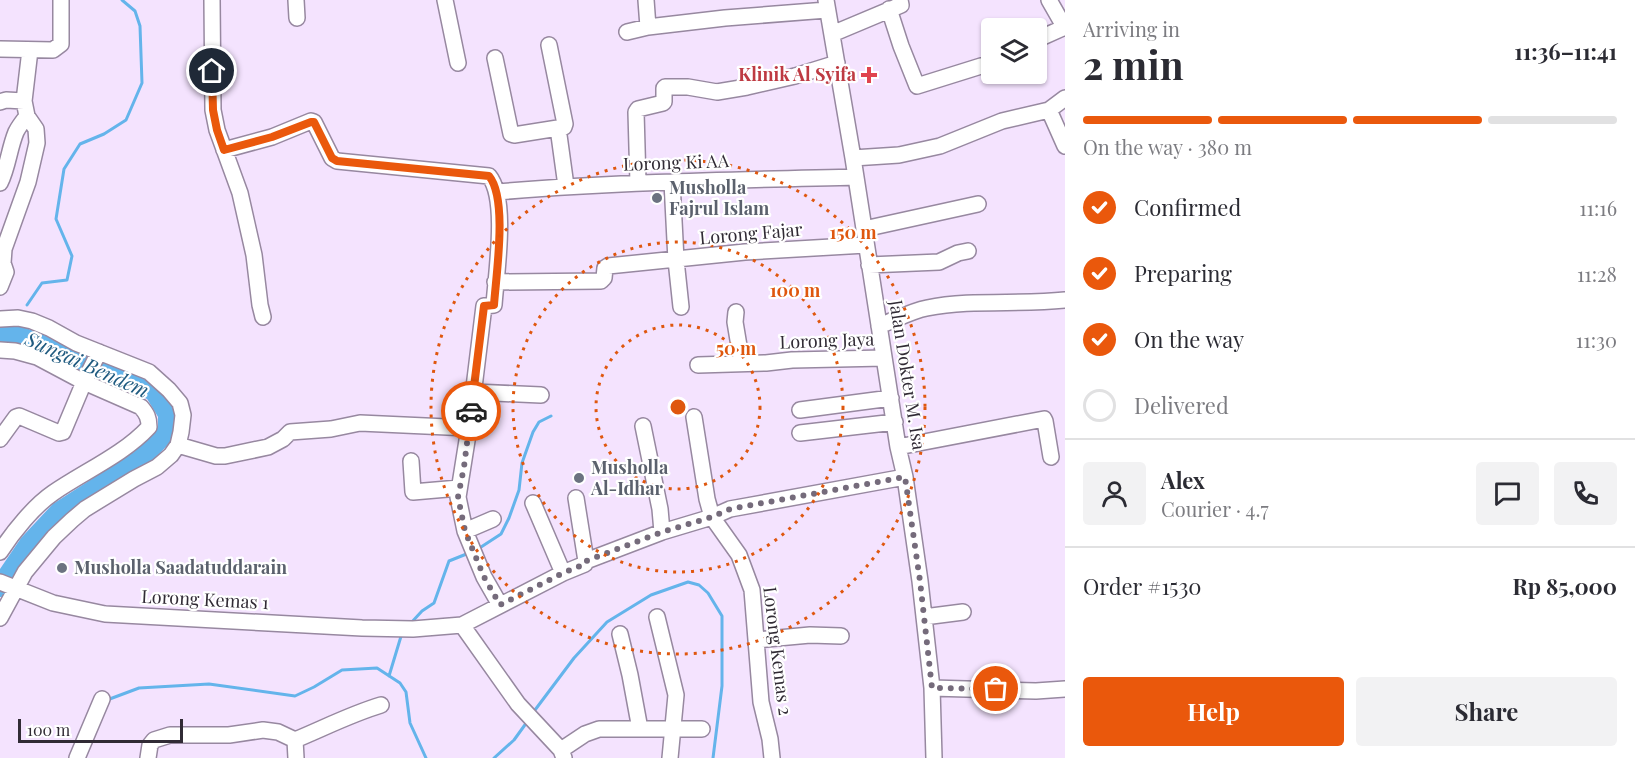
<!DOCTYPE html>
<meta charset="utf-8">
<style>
:root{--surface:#fff;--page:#f2f2f3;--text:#2b2b33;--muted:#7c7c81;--line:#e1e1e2;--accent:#ea580c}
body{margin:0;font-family:"Playfair Display",serif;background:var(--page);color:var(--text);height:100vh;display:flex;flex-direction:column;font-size:22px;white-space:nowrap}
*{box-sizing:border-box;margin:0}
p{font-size:20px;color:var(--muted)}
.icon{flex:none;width:33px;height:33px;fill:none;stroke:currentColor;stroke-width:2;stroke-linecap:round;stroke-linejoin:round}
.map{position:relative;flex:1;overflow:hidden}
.panel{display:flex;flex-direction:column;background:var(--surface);width:570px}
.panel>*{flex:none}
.fabs{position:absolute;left:981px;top:18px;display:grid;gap:12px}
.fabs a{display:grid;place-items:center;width:66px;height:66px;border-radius:6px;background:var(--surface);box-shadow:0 2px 4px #0004;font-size:30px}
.scale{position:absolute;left:18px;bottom:15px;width:165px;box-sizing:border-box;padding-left:6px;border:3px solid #312b35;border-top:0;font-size:16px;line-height:21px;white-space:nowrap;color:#312b35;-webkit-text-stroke:4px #fff;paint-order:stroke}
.pin{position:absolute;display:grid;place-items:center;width:51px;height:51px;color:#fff;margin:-26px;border:3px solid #fff;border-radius:50%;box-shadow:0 2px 6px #0007}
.courier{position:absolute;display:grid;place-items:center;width:60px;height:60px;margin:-30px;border:4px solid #ea580c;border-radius:50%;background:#fff;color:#222;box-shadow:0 2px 8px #0007}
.summary em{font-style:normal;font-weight:700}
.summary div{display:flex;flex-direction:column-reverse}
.summary{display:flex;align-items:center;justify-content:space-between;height:102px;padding:0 18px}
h1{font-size:39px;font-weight:700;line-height:45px}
.bar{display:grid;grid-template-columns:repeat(4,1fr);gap:9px 6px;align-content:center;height:72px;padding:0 18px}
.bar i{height:8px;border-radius:4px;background:var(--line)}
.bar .active{background:var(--accent)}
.bar p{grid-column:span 4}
.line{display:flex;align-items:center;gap:15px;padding:0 18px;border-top:2px solid var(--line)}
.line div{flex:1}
.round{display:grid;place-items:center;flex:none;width:63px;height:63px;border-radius:6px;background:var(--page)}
ol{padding:0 18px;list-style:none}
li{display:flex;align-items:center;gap:18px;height:66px}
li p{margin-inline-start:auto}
li .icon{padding:6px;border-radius:50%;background:var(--accent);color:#fff;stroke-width:4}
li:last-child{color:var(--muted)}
li i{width:33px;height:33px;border:3px solid var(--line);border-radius:50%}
.button{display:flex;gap:12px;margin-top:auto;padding:12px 18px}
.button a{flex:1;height:69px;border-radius:6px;background:var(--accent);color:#fff;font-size:24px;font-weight:700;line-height:69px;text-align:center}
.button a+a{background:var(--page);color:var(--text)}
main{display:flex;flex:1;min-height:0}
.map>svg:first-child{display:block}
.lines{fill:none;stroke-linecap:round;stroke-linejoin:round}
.stream{stroke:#64b4eb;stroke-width:3}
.river{stroke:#64b4eb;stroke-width:20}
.minor-casing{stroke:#9788a0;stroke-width:18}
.minor{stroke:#fff;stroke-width:15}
.done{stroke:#756b7b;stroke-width:6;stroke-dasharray:0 10.8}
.route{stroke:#ea580c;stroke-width:8}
.ring{fill:none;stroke:#df570e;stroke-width:3;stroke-dasharray:3 6}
.health-dot{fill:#e0444e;stroke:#fff;stroke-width:2}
.worship-dot{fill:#6b7280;stroke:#fff;stroke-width:2}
.labels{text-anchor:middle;stroke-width:4.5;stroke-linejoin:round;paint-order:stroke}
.health-label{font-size:18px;font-weight:bold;fill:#be3a42;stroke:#fff;text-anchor:end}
.street-label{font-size:18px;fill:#312b35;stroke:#fff}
.worship-label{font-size:18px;font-weight:bold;fill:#5b616d;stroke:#fff;text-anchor:start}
.water-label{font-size:20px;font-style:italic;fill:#205b80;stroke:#fff}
.centre{fill:#df570e;stroke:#fff;stroke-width:3}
.ring-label{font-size:18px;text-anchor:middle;font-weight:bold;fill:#df570e;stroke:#fff;stroke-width:4.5;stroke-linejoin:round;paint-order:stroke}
</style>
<main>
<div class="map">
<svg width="1065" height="758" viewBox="0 0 1065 758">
<rect width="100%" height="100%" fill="#f4e3fe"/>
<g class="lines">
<!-- stream -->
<path class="stream" d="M27,305L42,283L67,280L72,256L56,219L64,169L80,144L104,134L126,120L142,83L140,26L135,11L122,0
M17,335L20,325
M478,549L501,534L509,518L519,490L522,463L533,432L539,422L551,416
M410,624L422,611L434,603L449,561L469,553
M389,676L402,633
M107,700L139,688L209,684L295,696L314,687L342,670L377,668L400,683L406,692L410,723L426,758
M532,714L574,658L607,622L651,595L688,582L699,585L708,593L722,616V686L713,758
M494,758L514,740L527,722"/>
<!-- river -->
<path class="river" d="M0,336L17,335L154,391L168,414V430L140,460L59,512L29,544L0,587"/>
<!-- minor casing -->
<g class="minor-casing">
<path id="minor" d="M212,0L213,110L217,130L240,193L254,255L260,305L263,317
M296,0L297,18
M445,0L458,63
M646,0L648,27
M826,0L853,158L898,447L905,477L920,581L932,688L934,758
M1049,0L1065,28
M889,9L901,46L917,86L981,66L992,65
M627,32L648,27L725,18L827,10
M832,34L901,5L900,0
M1036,40L1065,27
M549,45L565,124L564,127L558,128
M0,49L53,50L61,44V0
M495,58L511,134L514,135L558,128L566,186
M0,102L6,100L24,101
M1049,110L1065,146
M224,150L272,137L311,121L314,122L332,158L337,161L489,176C508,199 496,274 494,305L484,306L469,428L458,497L465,531L484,577L500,605
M853,158L899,155L940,146L1002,121L1049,110L1065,98
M672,182L676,260L681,307
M0,183C8,167 9,149 16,132C19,126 23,121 27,116
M638,183L636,112L638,109L663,103L664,102V88L665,87H688L717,92L747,87L795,76L837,63
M497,192C616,182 736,180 856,177
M864,229L978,204
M869,265L939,262L958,253L968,251
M495,282L601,281L604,278L605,268L608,266L745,252L866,245
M0,287L6,272L3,263L4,249L28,182L37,143L36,129L27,116L24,101L30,50
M736,312L735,322L742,364
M0,319L18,318L32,321L49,328L76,343L149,372L169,390L180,403L183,415L181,432L178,445L171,455L157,467L134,479L85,509L72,520L54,537L25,572L0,618
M879,326C895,320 911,311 927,308C972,299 1019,305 1065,300
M0,350L15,351L37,357L84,382L141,407C147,414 149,418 149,427C123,455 85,471 53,493C34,506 13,532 0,552
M698,365L766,363L792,360L884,358
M473,392L541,395
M800,410L891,398
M694,417L707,499L712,517L739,555L752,590L761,702L770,739L772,758
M643,426L660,509L662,532
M800,433L895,422
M0,439L16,417L19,416L59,433L63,432L84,382L99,352
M178,445L216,456H225L268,447L283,439L290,432L331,429L360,423L469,428
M898,447L1044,419L1045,421L1051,457
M411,461L413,492L459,488
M576,498L586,561
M533,503L563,573
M465,531L493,519
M0,582L53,603L105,614L362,628L413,629L462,625L563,573L585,564L586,561L662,532L712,517L730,509L905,477
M657,617L676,695L670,758
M924,617L963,612
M462,625L518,704L561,750L564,758
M620,634L630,675L640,729
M757,640L810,635L841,636
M932,688L1036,691L1065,689
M295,740L296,758
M561,750L585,734L599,729H702
M77,758L102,699
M148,758L150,745L154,740L170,735H229L263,730L278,732L295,740C324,728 351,714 381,705"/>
</g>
<!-- minor -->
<use href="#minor" class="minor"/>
</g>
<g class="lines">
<!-- done -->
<path class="done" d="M471,411L464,467L458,497L465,531L484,577L500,605L563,573L585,564L586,561L662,532L712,517L730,509L905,477L920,581L932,688L996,689"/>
<!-- route -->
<path class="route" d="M212,71L213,110L217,130L224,150L272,137L311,122H314L332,158L337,161L489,176C508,199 496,275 494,305L484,306L471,411"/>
</g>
<!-- distance rings -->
<g class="ring">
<circle cx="678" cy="407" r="82"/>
<circle cx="678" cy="407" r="165"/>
<circle cx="678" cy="407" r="247"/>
</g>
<!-- markers -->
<path class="health-dot" d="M866 66h6v6h6v6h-6v6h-6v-6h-6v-6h6z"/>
<g class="worship-dot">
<circle cx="657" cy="198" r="6"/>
<circle cx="579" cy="478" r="6"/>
<circle cx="62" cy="568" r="6"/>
</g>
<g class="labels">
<!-- health labels -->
<g class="health-label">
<text x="856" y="81">Klinik Al Syifa</text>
</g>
<!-- street labels -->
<g class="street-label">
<text transform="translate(676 163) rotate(-2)" y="6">Lorong Ki AA</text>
<text transform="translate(751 234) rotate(-5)" y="6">Lorong Fajar</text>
<text transform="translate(827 341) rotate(-2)" y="6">Lorong Jaya</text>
<text transform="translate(907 375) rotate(81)" y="6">Jalan Dokter M. Isa</text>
<text transform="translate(205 600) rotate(3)" y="6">Lorong Kemas 1</text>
<text transform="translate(777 651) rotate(83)" y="6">Lorong Kemas 2</text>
</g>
<!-- worship labels -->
<g class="worship-label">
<text x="669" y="194">Musholla<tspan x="669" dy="21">Fajrul Islam</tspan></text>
<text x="591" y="474">Musholla<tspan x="591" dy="21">Al-Idhar</tspan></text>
<text x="74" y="574">Musholla Saadatuddarain</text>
</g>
<!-- water labels -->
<g class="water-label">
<text transform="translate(87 365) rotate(24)" y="7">Sungai Bendem</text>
</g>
</g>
<circle cx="678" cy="407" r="9" class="centre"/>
<g class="ring-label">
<text x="853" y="239">150 m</text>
<text x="795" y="297">100 m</text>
<text x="736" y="355">50 m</text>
</g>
</svg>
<div class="fabs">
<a><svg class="icon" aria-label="layers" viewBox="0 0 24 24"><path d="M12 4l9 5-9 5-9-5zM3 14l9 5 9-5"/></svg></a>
</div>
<div class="scale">100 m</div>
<div class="pin" style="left:996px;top:689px;background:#ea580c"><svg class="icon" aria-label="bag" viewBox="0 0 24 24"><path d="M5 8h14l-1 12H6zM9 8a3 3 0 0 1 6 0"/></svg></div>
<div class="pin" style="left:212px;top:71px;background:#1f2937"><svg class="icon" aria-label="home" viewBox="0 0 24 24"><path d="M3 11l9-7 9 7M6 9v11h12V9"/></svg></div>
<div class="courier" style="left:471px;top:411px"><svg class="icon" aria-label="car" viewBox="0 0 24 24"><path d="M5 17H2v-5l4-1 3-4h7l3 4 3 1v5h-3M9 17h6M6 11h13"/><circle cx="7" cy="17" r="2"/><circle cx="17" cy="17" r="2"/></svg></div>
</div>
<section class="panel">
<div class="summary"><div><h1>2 min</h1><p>Arriving in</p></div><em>11:36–11:41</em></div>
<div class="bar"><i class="active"></i><i class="active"></i><i class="active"></i><i></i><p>On the way · 380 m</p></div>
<ol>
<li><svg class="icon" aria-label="check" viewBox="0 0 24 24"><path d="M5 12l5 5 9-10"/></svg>Confirmed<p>11:16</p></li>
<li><svg class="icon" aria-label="check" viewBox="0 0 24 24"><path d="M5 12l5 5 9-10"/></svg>Preparing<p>11:28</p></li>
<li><svg class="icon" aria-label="check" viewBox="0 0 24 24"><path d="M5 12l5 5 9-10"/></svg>On the way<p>11:30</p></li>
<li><i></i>Delivered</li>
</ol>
<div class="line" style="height:108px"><a class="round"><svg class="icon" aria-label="person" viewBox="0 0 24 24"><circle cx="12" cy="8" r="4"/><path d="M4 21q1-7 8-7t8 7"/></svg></a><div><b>Alex</b><p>Courier · 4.7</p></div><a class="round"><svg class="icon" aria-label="chat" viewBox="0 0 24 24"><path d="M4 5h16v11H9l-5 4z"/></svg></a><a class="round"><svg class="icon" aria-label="phone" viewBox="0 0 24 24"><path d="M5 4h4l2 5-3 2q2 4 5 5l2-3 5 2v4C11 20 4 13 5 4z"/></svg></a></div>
<div class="line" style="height:78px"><div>Order #1530</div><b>Rp 85,000</b></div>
<div class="button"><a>Help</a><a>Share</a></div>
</section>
</main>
